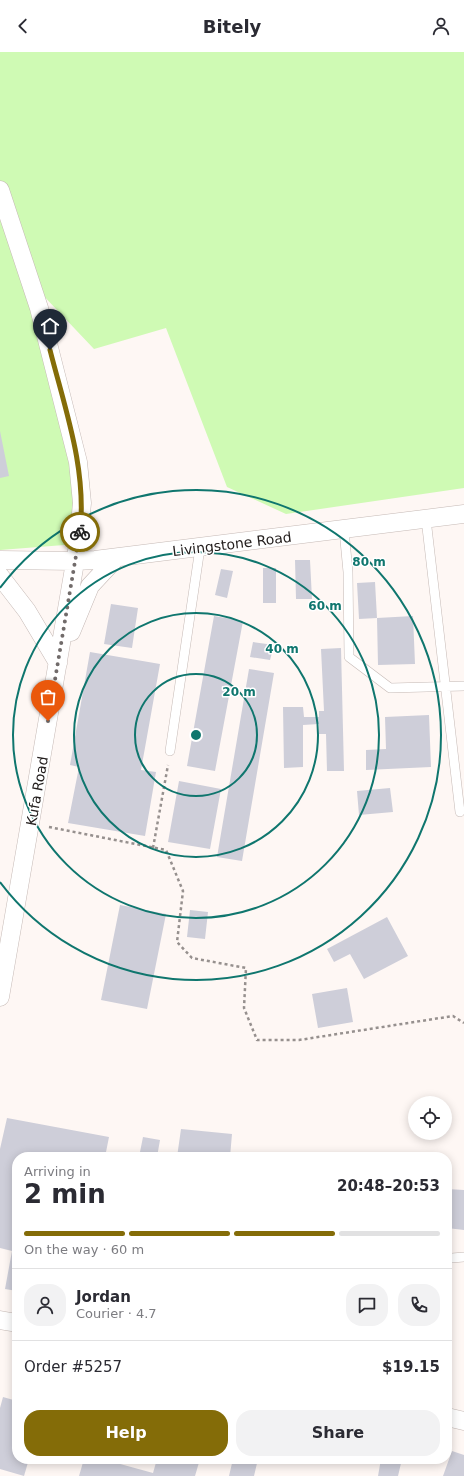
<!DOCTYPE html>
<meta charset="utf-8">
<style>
:root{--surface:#fff;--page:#f2f2f3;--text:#2b2b33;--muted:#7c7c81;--line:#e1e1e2;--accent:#846c08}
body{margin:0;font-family:"DejaVu Sans",sans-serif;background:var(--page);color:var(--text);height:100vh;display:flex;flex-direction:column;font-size:15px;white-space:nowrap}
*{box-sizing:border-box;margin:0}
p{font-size:13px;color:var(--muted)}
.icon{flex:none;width:22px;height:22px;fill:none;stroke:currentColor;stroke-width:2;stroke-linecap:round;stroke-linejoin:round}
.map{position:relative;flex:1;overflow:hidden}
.panel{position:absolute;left:12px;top:1100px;width:440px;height:312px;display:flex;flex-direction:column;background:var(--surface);border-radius:16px;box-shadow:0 2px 10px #0003}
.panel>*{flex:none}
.tools{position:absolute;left:408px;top:1044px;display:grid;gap:8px}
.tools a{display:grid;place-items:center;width:44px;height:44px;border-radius:50%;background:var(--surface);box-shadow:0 2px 10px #0003;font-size:20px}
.pin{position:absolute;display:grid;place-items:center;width:34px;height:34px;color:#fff;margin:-41px -17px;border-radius:50% 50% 50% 0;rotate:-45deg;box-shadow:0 0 4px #0007}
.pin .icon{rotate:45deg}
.courier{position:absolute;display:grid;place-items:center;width:40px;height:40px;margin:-20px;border:3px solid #846c08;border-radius:50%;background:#fff;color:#222;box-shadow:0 1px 5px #0007}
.summary em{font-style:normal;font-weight:800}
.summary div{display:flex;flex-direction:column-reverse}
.summary{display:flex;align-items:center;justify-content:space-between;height:68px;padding:0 12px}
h1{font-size:26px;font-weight:800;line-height:30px}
.bar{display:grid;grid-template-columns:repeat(4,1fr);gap:6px 4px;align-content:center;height:48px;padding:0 12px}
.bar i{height:5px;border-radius:3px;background:var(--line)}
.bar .current{background:var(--accent)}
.bar p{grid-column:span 4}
.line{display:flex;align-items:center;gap:10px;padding:0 12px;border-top:1px solid var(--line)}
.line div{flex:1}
.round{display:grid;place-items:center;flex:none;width:42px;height:42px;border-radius:16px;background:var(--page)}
.action{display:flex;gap:8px;margin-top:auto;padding:8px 12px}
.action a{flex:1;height:46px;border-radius:16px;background:var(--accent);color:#fff;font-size:16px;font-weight:800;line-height:46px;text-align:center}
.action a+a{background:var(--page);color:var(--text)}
header{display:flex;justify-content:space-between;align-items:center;height:52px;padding:0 12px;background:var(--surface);font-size:18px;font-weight:800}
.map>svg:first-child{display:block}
.green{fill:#cffab4}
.building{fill:#ceced9}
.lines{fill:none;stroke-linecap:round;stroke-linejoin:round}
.lane-casing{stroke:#c5b9b5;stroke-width:10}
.street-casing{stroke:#c5b9b5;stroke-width:19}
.path{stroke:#96908e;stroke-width:2.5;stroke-dasharray:3 3;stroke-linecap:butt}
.lane{stroke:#fff;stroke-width:9}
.street{stroke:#fff;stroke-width:18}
.done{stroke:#716b6a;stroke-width:4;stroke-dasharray:0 7.2}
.route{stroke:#846c08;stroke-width:5}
.ring{fill:none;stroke:#0f766e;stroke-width:2}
.labels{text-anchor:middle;stroke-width:3;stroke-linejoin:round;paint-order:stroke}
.street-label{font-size:14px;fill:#25201f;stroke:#fff}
.centre{fill:#0f766e;stroke:#fff;stroke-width:2}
.ring-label{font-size:12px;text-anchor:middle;font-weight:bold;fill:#0f766e;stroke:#fff;stroke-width:3;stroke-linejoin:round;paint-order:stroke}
</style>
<header><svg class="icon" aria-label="back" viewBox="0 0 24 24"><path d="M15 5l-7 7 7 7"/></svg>Bitely<svg class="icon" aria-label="person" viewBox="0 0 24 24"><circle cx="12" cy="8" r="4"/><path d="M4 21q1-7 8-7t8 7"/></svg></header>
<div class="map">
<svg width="464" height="1424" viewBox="0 0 464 1424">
<rect width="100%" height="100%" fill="#fef7f4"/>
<!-- green -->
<path class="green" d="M0,0H464V436L286,462L227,435L166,276L94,297L20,219L77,428V492L0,498Z"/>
<!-- building -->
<path class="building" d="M0,379L9,424L0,426Z
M295,508H310L312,547H296Z
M263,516H276V551H263Z
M221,517L233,519L227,546L215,543Z
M375,530L377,566L413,564L415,612L378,613L377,566L359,567L357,531Z
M111,552L138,556L132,596L104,592Z
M214,564L243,569L215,719L187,714Z
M253,590L274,593L270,608L250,605Z
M341,596L344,719H327L326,682H319V672L303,673V715L284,716L283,655H303L304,665H319V659H324L321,597Z
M90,600L160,612L141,718L156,720L145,784L68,771L79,715L70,713Z
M249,617L274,621L242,809L217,805Z
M429,663L431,715L366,718V698L386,697L385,665Z
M179,729L221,737L210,797L168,790Z
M390,736L393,760L359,763L357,739Z
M120,853L166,862L147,957L101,948Z
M190,858L208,860L205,887L187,885Z
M387,865L408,904L364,927L350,902L334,910L327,897Z
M347,936L353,970L318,976L312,942Z
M7,1066L109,1085L105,1105H17V1239L5,1237L12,1199L0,1196V1097Z
M181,1077L232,1082L230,1105H177Z
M143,1085L160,1088L157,1105H139Z
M447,1137L464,1138V1178L447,1176Z
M3,1345L17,1349V1407H29L24,1424L0,1417V1356Z
M452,1399L464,1403V1424H443Z
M84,1407H102L153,1421L157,1407H200L195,1424H79Z
M233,1407H258L254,1424H229Z
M381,1407H402L398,1424H378Z"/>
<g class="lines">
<!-- lane casing -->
<g class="lane-casing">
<path id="lane" d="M426,467L460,760
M344,478L348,520L349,605L390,636L464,634
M170,699L200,496
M452,1206L464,1205"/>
</g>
<!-- street casing -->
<g class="street-casing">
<path id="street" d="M0,138L39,256L78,410L82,451L78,493L0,945
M0,508L75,509L95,508L464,462
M0,524L27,559L58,611
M71,580L90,534L116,506
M0,1268L17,1271
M447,1365L464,1369"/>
</g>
<!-- path -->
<path class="path" d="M49,775L166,798L183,839L177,890L192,906L246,916L244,956L257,988H299L453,964L464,971
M153,796L168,713"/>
<!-- lane -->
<use href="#lane" class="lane"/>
<!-- street -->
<use href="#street" class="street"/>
</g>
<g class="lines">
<!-- done -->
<path class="done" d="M48,669L80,480"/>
<!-- route -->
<path class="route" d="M50,298C65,357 87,417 80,480"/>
</g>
<!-- distance rings -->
<g class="ring">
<circle cx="196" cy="683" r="61"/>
<circle cx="196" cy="683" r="122"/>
<circle cx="196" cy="683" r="183"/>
<path d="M0 536A245 245 0 1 1 0 830"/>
</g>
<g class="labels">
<!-- street labels -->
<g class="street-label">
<text transform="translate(232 492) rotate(-7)" y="5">Livingstone Road</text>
<text transform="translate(37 739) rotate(-80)" y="5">Kufa Road</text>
</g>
</g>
<circle cx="196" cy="683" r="6" class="centre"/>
<g class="ring-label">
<text x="369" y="514">80 m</text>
<text x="325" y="558">60 m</text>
<text x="282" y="601">40 m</text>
<text x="239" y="644">20 m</text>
</g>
</svg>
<div class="tools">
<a><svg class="icon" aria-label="locate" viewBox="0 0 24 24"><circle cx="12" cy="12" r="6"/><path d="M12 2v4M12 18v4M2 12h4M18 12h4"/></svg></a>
</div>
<div class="pin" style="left:48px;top:669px;background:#ea580c"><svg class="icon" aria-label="bag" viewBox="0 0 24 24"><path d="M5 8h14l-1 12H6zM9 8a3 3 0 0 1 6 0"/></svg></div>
<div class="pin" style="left:50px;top:298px;background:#1f2937"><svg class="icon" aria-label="home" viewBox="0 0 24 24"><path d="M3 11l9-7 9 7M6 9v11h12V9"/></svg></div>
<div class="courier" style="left:80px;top:480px"><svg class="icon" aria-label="bike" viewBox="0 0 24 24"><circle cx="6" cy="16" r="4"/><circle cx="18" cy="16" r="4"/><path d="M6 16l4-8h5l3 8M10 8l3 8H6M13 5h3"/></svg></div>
<section class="panel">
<div class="summary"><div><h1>2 min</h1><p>Arriving in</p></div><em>20:48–20:53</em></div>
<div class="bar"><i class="current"></i><i class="current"></i><i class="current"></i><i></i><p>On the way · 60 m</p></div>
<div class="line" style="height:72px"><a class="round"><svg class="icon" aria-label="person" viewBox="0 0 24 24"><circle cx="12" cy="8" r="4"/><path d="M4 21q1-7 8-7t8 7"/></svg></a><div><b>Jordan</b><p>Courier · 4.7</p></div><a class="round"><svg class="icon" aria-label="chat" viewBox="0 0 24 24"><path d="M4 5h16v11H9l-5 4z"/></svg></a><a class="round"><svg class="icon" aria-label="phone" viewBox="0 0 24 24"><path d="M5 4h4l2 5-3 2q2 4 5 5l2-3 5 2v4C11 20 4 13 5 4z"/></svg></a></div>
<div class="line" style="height:52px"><div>Order #5257</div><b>$19.15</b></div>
<div class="action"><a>Help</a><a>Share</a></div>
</section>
</div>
